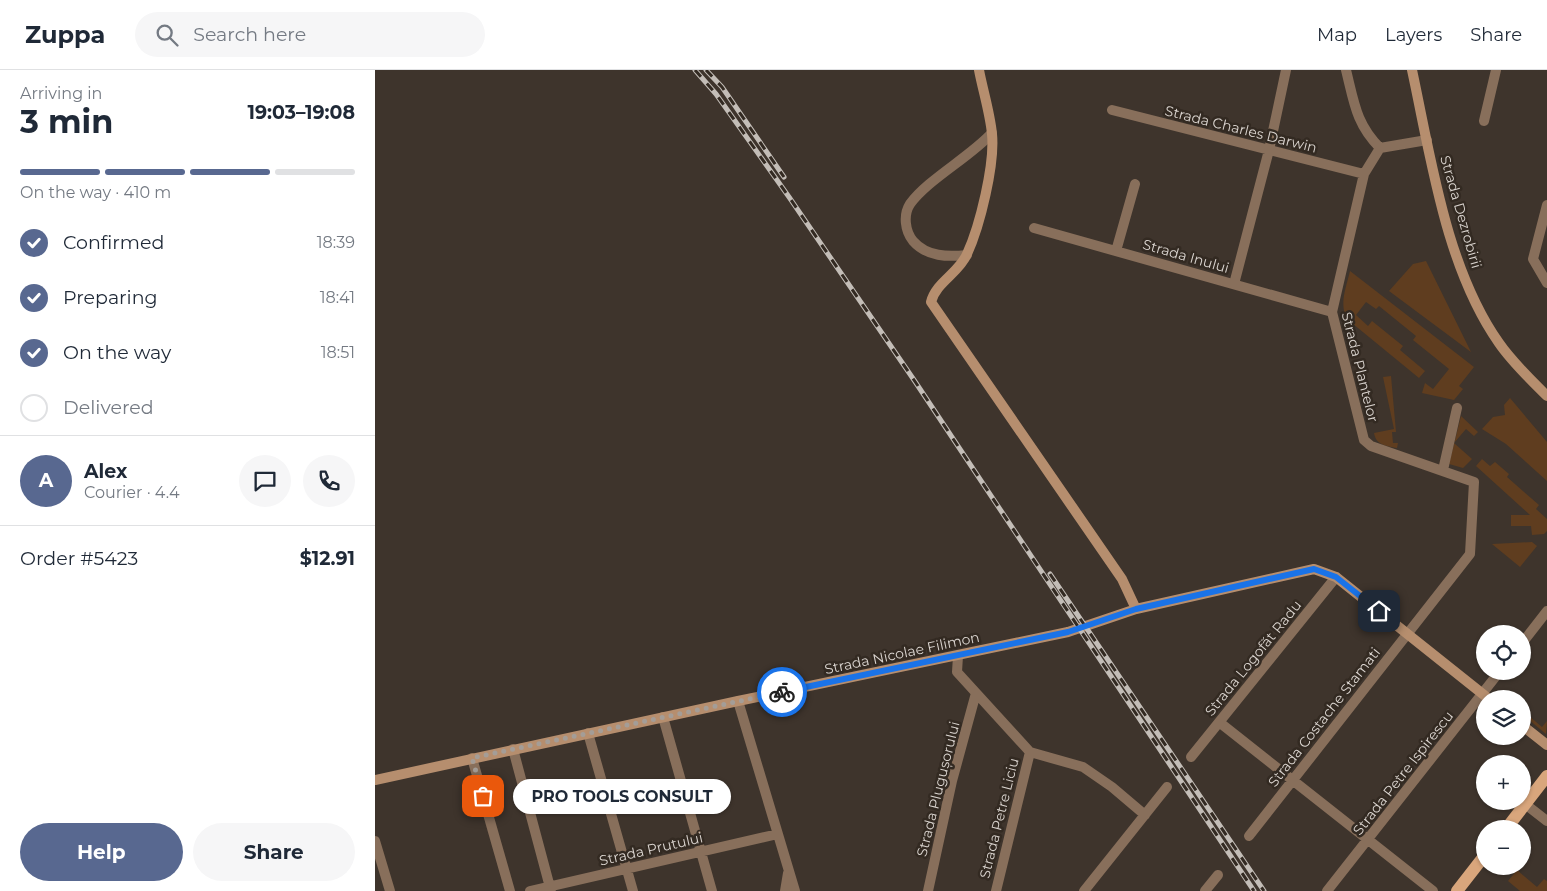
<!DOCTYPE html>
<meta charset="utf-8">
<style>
:root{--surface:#fff;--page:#f6f6f7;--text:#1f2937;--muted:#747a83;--line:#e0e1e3;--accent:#586890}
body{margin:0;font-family:Montserrat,sans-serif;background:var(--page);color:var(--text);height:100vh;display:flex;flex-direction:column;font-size:19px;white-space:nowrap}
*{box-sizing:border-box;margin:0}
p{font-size:16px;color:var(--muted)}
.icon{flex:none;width:28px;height:28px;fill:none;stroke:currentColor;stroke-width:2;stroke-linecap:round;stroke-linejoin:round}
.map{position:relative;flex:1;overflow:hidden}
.side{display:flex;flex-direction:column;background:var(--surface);width:375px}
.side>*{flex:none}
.buttons{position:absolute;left:1101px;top:555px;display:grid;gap:10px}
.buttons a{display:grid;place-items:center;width:55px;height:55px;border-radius:50%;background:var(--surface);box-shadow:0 1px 4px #0004;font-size:25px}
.pin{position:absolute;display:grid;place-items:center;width:42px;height:42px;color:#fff;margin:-21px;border-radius:10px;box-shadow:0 2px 8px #0006}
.courier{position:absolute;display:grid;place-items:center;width:50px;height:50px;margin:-25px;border:4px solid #1a73e8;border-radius:50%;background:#fff;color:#222;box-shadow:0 1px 6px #0007}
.bubble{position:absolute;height:35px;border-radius:18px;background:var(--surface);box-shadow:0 1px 4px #0004;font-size:16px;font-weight:700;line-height:35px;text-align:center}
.head em{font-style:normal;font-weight:700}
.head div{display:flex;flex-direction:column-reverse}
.head{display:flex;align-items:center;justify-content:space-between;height:85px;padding:0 20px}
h1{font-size:32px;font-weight:700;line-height:38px}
.bar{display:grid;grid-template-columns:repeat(4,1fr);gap:8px 5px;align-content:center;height:60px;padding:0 20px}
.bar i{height:6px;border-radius:4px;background:var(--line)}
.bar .selected{background:var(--accent)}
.bar p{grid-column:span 4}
.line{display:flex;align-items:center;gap:12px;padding:0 20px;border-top:1px solid var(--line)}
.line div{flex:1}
.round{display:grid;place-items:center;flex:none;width:52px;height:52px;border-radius:26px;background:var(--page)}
ol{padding:0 20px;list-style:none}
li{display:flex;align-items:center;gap:15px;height:55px}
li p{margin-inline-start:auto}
li .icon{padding:5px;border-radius:50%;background:var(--accent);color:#fff;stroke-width:4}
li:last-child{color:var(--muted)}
li i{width:28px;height:28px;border:2px solid var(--line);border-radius:50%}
.button{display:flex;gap:10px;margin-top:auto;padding:10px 20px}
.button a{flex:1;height:58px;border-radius:30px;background:var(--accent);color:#fff;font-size:20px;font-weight:700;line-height:58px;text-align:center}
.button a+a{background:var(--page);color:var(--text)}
header{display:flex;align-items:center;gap:30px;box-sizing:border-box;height:70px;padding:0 25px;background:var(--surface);border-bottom:1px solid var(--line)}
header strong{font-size:24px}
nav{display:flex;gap:28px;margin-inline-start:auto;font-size:18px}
.search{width:350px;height:45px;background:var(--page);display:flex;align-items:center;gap:12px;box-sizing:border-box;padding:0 18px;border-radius:28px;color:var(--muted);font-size:19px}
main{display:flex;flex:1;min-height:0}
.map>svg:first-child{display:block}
.green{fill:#5f3d1f}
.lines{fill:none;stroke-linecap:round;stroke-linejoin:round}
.street{stroke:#886f5b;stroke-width:10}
.secondary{stroke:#b68e6e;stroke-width:10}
.primary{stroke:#d9a67c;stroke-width:12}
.rail-casing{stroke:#c3bdb7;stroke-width:5}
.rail{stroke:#332a22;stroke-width:3;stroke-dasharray:9;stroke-linecap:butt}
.done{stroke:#a49d97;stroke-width:5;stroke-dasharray:0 9}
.route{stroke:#1a73e8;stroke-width:6}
.labels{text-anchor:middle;stroke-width:5;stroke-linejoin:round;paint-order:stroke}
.street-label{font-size:14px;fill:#dbd5d0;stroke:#332a22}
</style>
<header>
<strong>Zuppa</strong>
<div class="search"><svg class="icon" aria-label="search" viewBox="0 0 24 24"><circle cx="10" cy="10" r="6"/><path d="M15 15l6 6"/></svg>Search here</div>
<nav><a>Map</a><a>Layers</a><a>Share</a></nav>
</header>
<main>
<section class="side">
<div class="head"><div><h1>3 min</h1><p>Arriving in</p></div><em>19:03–19:08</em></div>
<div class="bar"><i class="selected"></i><i class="selected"></i><i class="selected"></i><i></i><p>On the way · 410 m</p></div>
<ol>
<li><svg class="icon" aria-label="check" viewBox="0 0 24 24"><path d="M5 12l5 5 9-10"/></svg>Confirmed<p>18:39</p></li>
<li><svg class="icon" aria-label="check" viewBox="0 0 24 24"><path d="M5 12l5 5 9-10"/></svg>Preparing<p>18:41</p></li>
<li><svg class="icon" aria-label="check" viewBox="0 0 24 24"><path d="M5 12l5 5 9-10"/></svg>On the way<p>18:51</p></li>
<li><i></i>Delivered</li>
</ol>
<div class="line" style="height:90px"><b class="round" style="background:var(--accent);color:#fff">A</b><div><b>Alex</b><p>Courier · 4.4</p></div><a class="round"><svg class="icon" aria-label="chat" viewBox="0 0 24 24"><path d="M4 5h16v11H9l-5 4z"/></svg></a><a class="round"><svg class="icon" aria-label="phone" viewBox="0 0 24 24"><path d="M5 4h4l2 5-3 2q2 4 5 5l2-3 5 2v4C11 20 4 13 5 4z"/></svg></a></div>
<div class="line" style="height:65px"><div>Order #5423</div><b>$12.91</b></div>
<div class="button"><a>Help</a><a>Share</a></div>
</section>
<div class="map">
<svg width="1172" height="821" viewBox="0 0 1172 821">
<rect width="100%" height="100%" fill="#3e342c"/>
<!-- green -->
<path class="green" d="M1051,191L1096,282L1014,221L1038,194Z
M975,201L1099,297L1084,316L1088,319L1079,330L1047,323L1050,313L1058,319L1074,299L1038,270L1041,266L1004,236L1001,239L991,232L981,245L993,256L997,251L1028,276L1025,280L1050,301L1044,308L972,249C964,234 971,218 975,201Z
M1016,306L1021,362H1017L1018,373H1023L1022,378C1011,376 1001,375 999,363L1019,359L1008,307Z
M1135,328L1172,372V411L1131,374L1107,359L1118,347L1130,345L1129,335Z
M1086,346L1103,362L1099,366L1091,359L1079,373L1097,389L1088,398L1074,394Z
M1107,389L1115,396L1120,392L1134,404L1132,407L1164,435L1161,439L1172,449V461L1169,464L1157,465L1156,456H1136V445H1155L1101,396Z
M1157,472L1162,476L1145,497L1117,474Z
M1148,641L1167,657L1172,651L1171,664L1148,645Z
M1142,800L1162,817L1169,809L1172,811V821H1145L1133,811Z"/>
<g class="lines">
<!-- street -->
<path class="street" d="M971,0C979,32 981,54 1005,78
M737,40L989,104
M1109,51L1121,0
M1005,78L1052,70
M1172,135L1158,189L1172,213
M659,158L957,242
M741,181L760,114
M592,185C573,187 552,187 538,171C530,161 528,145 535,134C552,110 595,87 617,63
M859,214L894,80L911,0
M1068,400L1082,338
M1148,572L1172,541
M583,586L582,602L655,682L708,697L737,717L770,745
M363,631L420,821
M288,647L337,821
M844,652L1058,821
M213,663L258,821
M138,679L176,821
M816,687L961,507
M97,688L135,821
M1150,734L1172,751
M874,766L1095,484L1099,412L996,376L989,370L957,242L989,104L1005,78
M0,771L15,821
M155,821L403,764
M410,821L413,803
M553,821L577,711L601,623
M621,821L655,682
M709,821L792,717
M830,821L843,805
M952,821L1125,601"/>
<!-- secondary -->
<path class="secondary" d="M604,0C608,21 615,43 617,64C620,94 605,156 592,184C584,203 561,212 556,232L747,509L761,539
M1037,0C1056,88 1071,198 1124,273C1137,292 1155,309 1172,326
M1148,656L1172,675
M0,710L363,631L693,562L761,539L939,499L961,507L1114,629"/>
<!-- primary -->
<path class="primary" d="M1131,759L1172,706
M1082,821L1110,785"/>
<!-- rail casing -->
<g class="rail-casing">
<path id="rail" d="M320,0L341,24L414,127L539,310L879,821
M331,0L347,17L409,107
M675,504L889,821"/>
</g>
<!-- rail -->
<use href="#rail" class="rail"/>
</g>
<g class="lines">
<!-- done -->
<path class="done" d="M108,726L97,688L407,622"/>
<!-- route -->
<path class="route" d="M407,622L693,562L761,539L939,499L961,507L1004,541"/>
</g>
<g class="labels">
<!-- street labels -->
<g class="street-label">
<text transform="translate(866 59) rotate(14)" y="5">Strada Charles Darwin</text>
<text transform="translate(1086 142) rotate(74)" y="5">Strada Dezrobirii</text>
<text transform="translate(811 186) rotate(16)" y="5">Strada Inului</text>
<text transform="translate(985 297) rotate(76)" y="5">Strada Plantelor</text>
<text transform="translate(527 583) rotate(-12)" y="5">Strada Nicolae Filimon</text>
<text transform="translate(878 588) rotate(-51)" y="5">Strada Logofăt Radu</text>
<text transform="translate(949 647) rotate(-52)" y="5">Strada Costache Stamati</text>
<text transform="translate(1028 703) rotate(-52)" y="5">Strada Petre Ispirescu</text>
<text transform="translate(563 719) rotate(-76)" y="5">Strada Plugușorului</text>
<text transform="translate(624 748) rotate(-76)" y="5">Strada Petre Liciu</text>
<text transform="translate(276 779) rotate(-13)" y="5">Strada Prutului</text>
</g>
</g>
</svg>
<div class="buttons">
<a><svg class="icon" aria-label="locate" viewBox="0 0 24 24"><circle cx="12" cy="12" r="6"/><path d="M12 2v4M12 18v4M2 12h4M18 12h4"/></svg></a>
<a><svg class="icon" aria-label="layers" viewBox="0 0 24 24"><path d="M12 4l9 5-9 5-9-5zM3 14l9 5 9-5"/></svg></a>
<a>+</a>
<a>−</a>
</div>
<div class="pin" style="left:108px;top:726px;background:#ea580c"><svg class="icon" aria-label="bag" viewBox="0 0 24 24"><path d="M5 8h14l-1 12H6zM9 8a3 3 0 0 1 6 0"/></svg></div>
<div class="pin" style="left:1004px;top:541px;background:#1f2937"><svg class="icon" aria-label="home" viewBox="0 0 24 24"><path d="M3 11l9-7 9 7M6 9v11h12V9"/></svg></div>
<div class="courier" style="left:407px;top:622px"><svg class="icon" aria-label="bike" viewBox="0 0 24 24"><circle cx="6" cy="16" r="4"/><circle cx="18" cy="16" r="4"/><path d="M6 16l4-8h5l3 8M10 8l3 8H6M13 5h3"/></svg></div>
<div class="bubble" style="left:138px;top:709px;width:218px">PRO TOOLS CONSULT</div>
</div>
</main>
